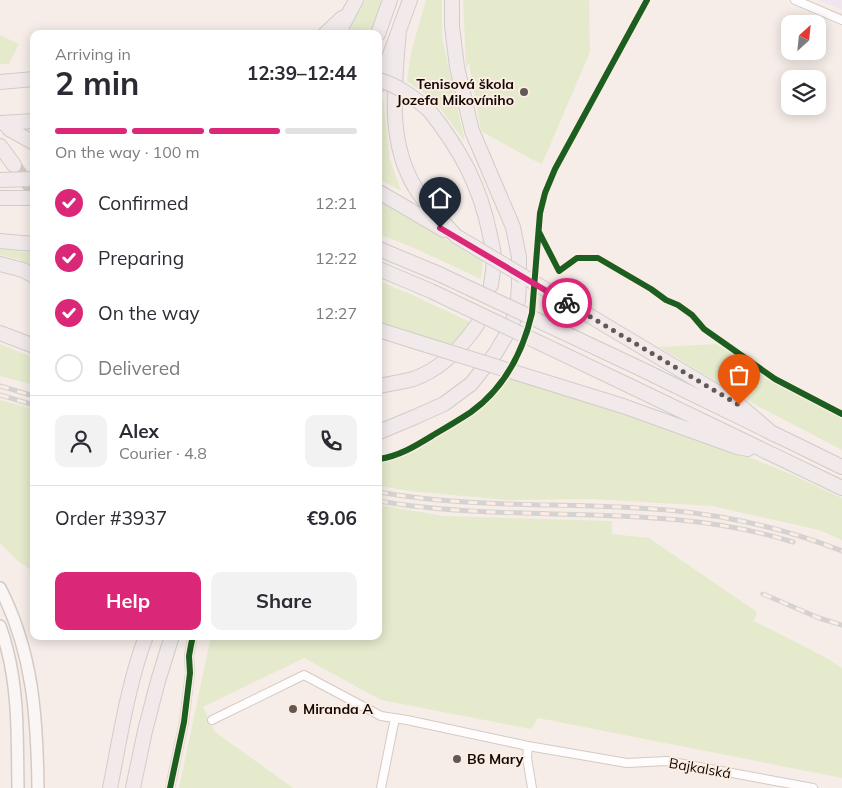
<!DOCTYPE html>
<meta charset="utf-8">
<style>
:root{--surface:#fff;--page:#f2f2f3;--text:#2b2b33;--muted:#7c7c81;--line:#e1e1e2;--accent:#db2777}
body{margin:0;font-family:Mulish,sans-serif;background:var(--page);color:var(--text);height:100vh;display:flex;flex-direction:column;font-size:19px;white-space:nowrap}
*{box-sizing:border-box;margin:0}
p{font-size:16px;color:var(--muted)}
.icon{flex:none;width:28px;height:28px;fill:none;stroke:currentColor;stroke-width:2;stroke-linecap:round;stroke-linejoin:round}
.map{position:relative;flex:1;overflow:hidden}
.side{position:absolute;left:30px;top:30px;width:352px;height:610px;display:flex;flex-direction:column;background:var(--surface);border-radius:10px;box-shadow:0 2px 12px #0003}
.side>*{flex:none}
.needle{width:32px;rotate:27deg}
.buttons{position:absolute;left:781px;top:15px;display:grid;gap:10px}
.buttons a{display:grid;place-items:center;width:45px;height:45px;border-radius:10px;background:var(--surface);box-shadow:0 2px 12px #0003;font-size:25px}
.pin{position:absolute;display:grid;place-items:center;width:42px;height:42px;color:#fff;margin:-51px -21px;border-radius:50% 50% 50% 0;rotate:-45deg;box-shadow:0 0 5px #0007}
.pin .icon{rotate:45deg}
.courier{position:absolute;display:grid;place-items:center;width:50px;height:50px;margin:-25px;border:4px solid #db2777;border-radius:50%;background:#fff;color:#222;box-shadow:0 1px 6px #0007}
.head em{font-style:normal;font-weight:700}
.head div{display:flex;flex-direction:column-reverse}
.head{display:flex;align-items:center;justify-content:space-between;height:85px;padding:0 25px}
h1{font-size:32px;font-weight:700;line-height:38px}
.bar{display:grid;grid-template-columns:repeat(4,1fr);gap:8px 5px;align-content:center;height:60px;padding:0 25px}
.bar i{height:6px;border-radius:4px;background:var(--line)}
.bar .selected{background:var(--accent)}
.bar p{grid-column:span 4}
.line{display:flex;align-items:center;gap:12px;padding:0 25px;border-top:1px solid var(--line)}
.line div{flex:1}
.round{display:grid;place-items:center;flex:none;width:52px;height:52px;border-radius:10px;background:var(--page)}
ol{padding:0 25px;list-style:none}
li{display:flex;align-items:center;gap:15px;height:55px}
li p{margin-inline-start:auto}
li .icon{padding:5px;border-radius:50%;background:var(--accent);color:#fff;stroke-width:4}
li:last-child{color:var(--muted)}
li i{width:28px;height:28px;border:2px solid var(--line);border-radius:50%}
.primary-button{display:flex;gap:10px;margin-top:auto;padding:10px 25px}
.primary-button a{flex:1;height:58px;border-radius:10px;background:var(--accent);color:#fff;font-size:20px;font-weight:700;line-height:58px;text-align:center}
.primary-button a+a{background:var(--page);color:var(--text)}
.map>svg:first-child{display:block}
.commercial{fill:#f0e6ef}
.green{fill:#e5eacd}
.lines{fill:none;stroke-linecap:round;stroke-linejoin:round}
.motorway-tunnel{stroke:#d4cbc6;stroke-width:14;stroke-dasharray:14 7;stroke-linecap:butt}
.minor-casing{stroke:#d3cac5;stroke-width:10}
.secondary-casing{stroke:#d3cac5;stroke-width:14}
.motorway-casing{stroke:#d1ccca;stroke-width:16}
.minor{stroke:#fefcfc;stroke-width:8}
.secondary{stroke:#faf6f6;stroke-width:11}
.motorway{stroke:#f2eaea;stroke-width:14}
.rail-casing{stroke:#d5d3d1;stroke-width:5}
.rail{stroke:#fcece2;stroke-width:3;stroke-dasharray:9;stroke-linecap:butt}
.motorway-bridge-casing{stroke:#d1ccca;stroke-width:16;stroke-linecap:butt}
.motorway-bridge{stroke:#f2eaea;stroke-width:14}
.cycleway-casing{stroke:#fcece2;stroke-width:9}
.cycleway{stroke:#1b5e20;stroke-width:6}
.done{stroke:#625954;stroke-width:5;stroke-dasharray:0 9}
.route{stroke:#db2777;stroke-width:6}
.poi-dot{fill:#625954;stroke:#fcece2;stroke-width:2}
.labels{text-anchor:middle;stroke-width:4;stroke-linejoin:round;paint-order:stroke}
.poi-label{font-size:14px;font-weight:bold;fill:#120905;stroke:#fcece2;text-anchor:start}
.street-label{font-size:14px;fill:#120905;stroke:#fcece2}
</style>
<div class="map">
<svg width="842" height="788" viewBox="0 0 842 788">
<rect width="100%" height="100%" fill="#f6ede8"/>
<!-- commercial -->
<path class="commercial" d="M818,0H842V10Z"/>
<!-- green -->
<path class="green" d="M365,0H383L370,34H347Z
M426,0H442V37L465,142L440,108L425,94L407,81L411,52Z
M463,0H589L590,52L542,164L531,159L481,131L469,63L466,68Z
M0,35L19,44L9,64H0Z
M383,99L390,159L401,191L379,179V109Z
M379,200L483,261L481,279L414,248L379,234Z
M0,249L34,253V266L20,260L0,255Z
M379,281L408,293L470,322L452,346L379,323Z
M0,344L34,358V385L0,376Z
M716,344L761,372L842,419V450L754,404L659,347Z
M509,379L682,430L793,475L842,498V540L819,530L712,506L591,499L505,500L410,491L379,486V463L404,456L414,452L450,430L473,414L495,394Z
M0,400L34,409V572L19,562L0,543Z
M379,505L444,516L612,521V534L649,538L757,612L754,621L825,657L842,668V778L538,718L531,729L381,700L304,658L203,707L215,732L293,788H179L211,636H379V555L382,525L379,524Z"/>
<g class="lines">
<!-- motorway-tunnel -->
<path class="motorway-tunnel" d="M14,165L34,192"/>
<!-- minor casing -->
<g class="minor-casing">
<path id="minor" d="M795,0L842,20
M212,720L304,675L381,716L407,720L528,746L527,758L532,788
M528,746L627,763L667,761L813,788
M170,788L184,722L190,673L189,656L191,645L193,636
M381,788L395,718"/>
</g>
<!-- secondary casing -->
<g class="secondary-casing">
<path id="secondary" d="M0,588C33,652 37,717 38,788
M0,626C3,634 5,641 7,649C19,695 17,741 18,788"/>
</g>
<!-- motorway casing -->
<g class="motorway-casing">
<path id="motorway" d="M399,30C395,83 386,141 416,189C427,206 442,221 456,236
M325,34L342,18
M338,34L356,0
M378,34L390,0
M0,82L34,79
M379,85L410,0
M429,110C460,149 480,185 490,235C491,242 494,250 494,258C494,267 492,276 491,285
M0,123L34,121
M9,129L34,143
M0,146L14,165
M379,192L444,230
M0,198H34
M0,241L34,244
M0,264L23,270L34,276
M523,276L739,405L773,434
M379,330L417,342
M0,333L34,346
M639,368L842,467
M379,386C390,384 402,382 413,379C440,370 461,348 477,325
M630,386L842,488
M623,406L737,447L748,449
M379,432L415,417L444,404L471,384L495,354L512,325L518,300L519,284V257L513,227L472,131L457,67L452,26V0
M110,788C120,738 128,684 146,636
M133,788L145,731L158,681L172,636"/>
</g>
<!-- minor -->
<use href="#minor" class="minor"/>
<!-- secondary -->
<use href="#secondary" class="secondary"/>
<!-- motorway -->
<use href="#motorway" class="motorway"/>
<!-- rail casing -->
<g class="rail-casing">
<path id="rail" d="M0,386L34,396
M0,395L34,405
M379,492C477,510 578,501 677,511C734,517 789,530 842,551
M379,501C516,525 659,500 793,542
M763,594L819,618L842,625"/>
</g>
<!-- rail -->
<use href="#rail" class="rail"/>
<!-- motorway-bridge casing -->
<g class="motorway-bridge-casing">
<path id="motorway-bridge" d="M379,80C399,86 413,97 429,110
M0,180L34,179
M456,236L523,276
M379,249L439,274L639,368
M379,269L431,291L630,386
M417,342L623,406"/>
</g>
<!-- motorway-bridge -->
<use href="#motorway-bridge" class="motorway-bridge"/>
<!-- cycleway casing -->
<g class="cycleway-casing">
<path id="cycleway" d="M539,232L559,271L577,258H598L651,289L666,300L678,305L692,315L704,329L775,379L842,414
M379,459C400,456 417,445 435,434C447,427 459,420 471,412C504,388 523,352 532,313L540,213L545,193L555,169L647,0
M170,788L184,722L190,673L189,656L191,645L193,636"/>
</g>
<!-- cycleway -->
<use href="#cycleway" class="cycleway"/>
</g>
<g class="lines">
<!-- done -->
<path class="done" d="M567,303L739,405"/>
<!-- route -->
<path class="route" d="M440,228L567,303"/>
</g>
<!-- markers -->
<g class="poi-dot">
<circle cx="524" cy="92" r="5"/>
<circle cx="293" cy="709" r="5"/>
<circle cx="457" cy="759" r="5"/>
</g>
<g class="labels">
<!-- poi labels -->
<g class="poi-label">
<text x="514" y="89" text-anchor="end">Tenisová škola<tspan x="514" dy="16">Jozefa Mikovíniho</tspan></text>
<text x="303" y="714">Miranda A</text>
<text x="467" y="764">B6 Mary</text>
</g>
<!-- street labels -->
<g class="street-label">
<text transform="translate(700 768) rotate(10)" y="5">Bajkalská</text>
</g>
</g>
</svg>
<div class="buttons">
<a><svg class="needle" viewBox="-14 -14 28 28"><path d="M0-13l5 13h-10z" fill="#e53935"/><path d="M0 13l5-13h-10z" fill="#7c7c81"/></svg></a>
<a><svg class="icon" aria-label="layers" viewBox="0 0 24 24"><path d="M12 4l9 5-9 5-9-5zM3 14l9 5 9-5"/></svg></a>
</div>
<div class="pin" style="left:739px;top:405px;background:#ea580c"><svg class="icon" aria-label="bag" viewBox="0 0 24 24"><path d="M5 8h14l-1 12H6zM9 8a3 3 0 0 1 6 0"/></svg></div>
<div class="pin" style="left:440px;top:228px;background:#1f2937"><svg class="icon" aria-label="home" viewBox="0 0 24 24"><path d="M3 11l9-7 9 7M6 9v11h12V9"/></svg></div>
<div class="courier" style="left:567px;top:303px"><svg class="icon" aria-label="bike" viewBox="0 0 24 24"><circle cx="6" cy="16" r="4"/><circle cx="18" cy="16" r="4"/><path d="M6 16l4-8h5l3 8M10 8l3 8H6M13 5h3"/></svg></div>
<section class="side">
<div class="head"><div><h1>2 min</h1><p>Arriving in</p></div><em>12:39–12:44</em></div>
<div class="bar"><i class="selected"></i><i class="selected"></i><i class="selected"></i><i></i><p>On the way · 100 m</p></div>
<ol>
<li><svg class="icon" aria-label="check" viewBox="0 0 24 24"><path d="M5 12l5 5 9-10"/></svg>Confirmed<p>12:21</p></li>
<li><svg class="icon" aria-label="check" viewBox="0 0 24 24"><path d="M5 12l5 5 9-10"/></svg>Preparing<p>12:22</p></li>
<li><svg class="icon" aria-label="check" viewBox="0 0 24 24"><path d="M5 12l5 5 9-10"/></svg>On the way<p>12:27</p></li>
<li><i></i>Delivered</li>
</ol>
<div class="line" style="height:90px"><a class="round"><svg class="icon" aria-label="person" viewBox="0 0 24 24"><circle cx="12" cy="8" r="4"/><path d="M4 21q1-7 8-7t8 7"/></svg></a><div><b>Alex</b><p>Courier · 4.8</p></div><a class="round"><svg class="icon" aria-label="phone" viewBox="0 0 24 24"><path d="M5 4h4l2 5-3 2q2 4 5 5l2-3 5 2v4C11 20 4 13 5 4z"/></svg></a></div>
<div class="line" style="height:65px"><div>Order #3937</div><b>€9.06</b></div>
<div class="primary-button"><a>Help</a><a>Share</a></div>
</section>
</div>
